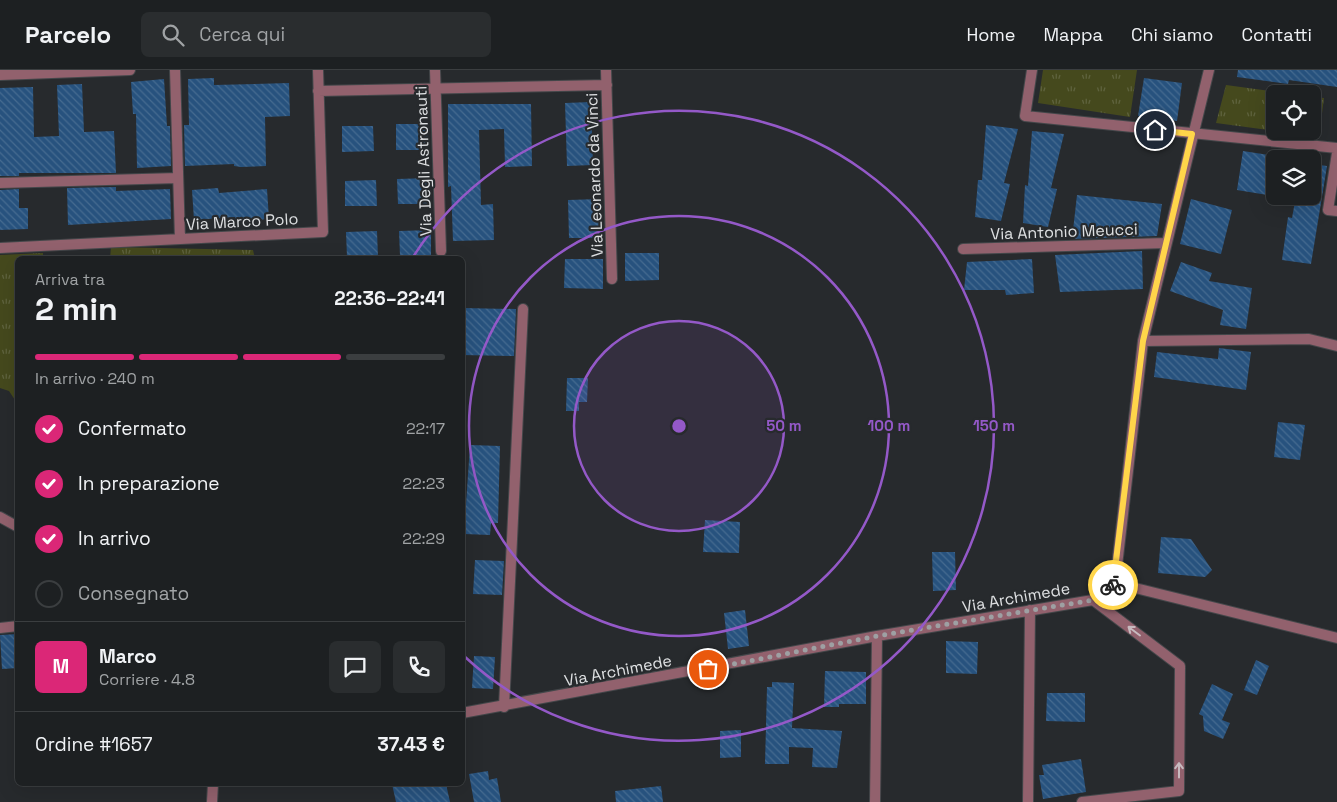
<!DOCTYPE html>
<html lang="it">
<meta charset="utf-8">
<style>
:root{--surface:#1d2022;--page:#2a2d2f;--text:#f1f3f6;--muted:#a0a3a5;--line:#3b3e40;--accent:#db2777}
body{margin:0;font-family:"Space Grotesk",sans-serif;background:var(--page);color:var(--text);height:100vh;display:flex;flex-direction:column;font-size:19px;white-space:nowrap}
*{box-sizing:border-box;margin:0}
p{font-size:16px;color:var(--muted)}
.icon{flex:none;width:28px;height:28px;fill:none;stroke:currentColor;stroke-width:2;stroke-linecap:round;stroke-linejoin:round}
.map{position:relative;flex:1;overflow:hidden}
.panel{position:absolute;left:15px;top:186px;width:450px;height:530px;display:flex;flex-direction:column;background:var(--surface);border-radius:8px;box-shadow:0 5px 20px #0002,0 0 0 1px var(--line)}
.panel>*{flex:none}
.tools{position:absolute;left:1266px;top:15px;display:grid;gap:10px}
.tools a{display:grid;place-items:center;width:55px;height:55px;border-radius:8px;background:var(--surface);box-shadow:0 5px 20px #0002,0 0 0 1px var(--line);font-size:25px}
.pin{position:absolute;display:grid;place-items:center;width:42px;height:42px;color:#fff;margin:-21px;border:2px solid #fff;border-radius:50%;box-shadow:0 1px 5px #0007}
.courier{position:absolute;display:grid;place-items:center;width:50px;height:50px;margin:-25px;border:4px solid #ffd54a;border-radius:50%;background:#fff;color:#222;box-shadow:0 1px 6px #0007}
.overview em{font-style:normal;font-weight:700}
.overview div{display:flex;flex-direction:column-reverse}
.overview{display:flex;align-items:center;justify-content:space-between;height:85px;padding:0 20px}
h1{font-size:32px;font-weight:700;line-height:38px}
.bar{display:grid;grid-template-columns:repeat(4,1fr);gap:8px 5px;align-content:center;height:60px;padding:0 20px}
.bar i{height:6px;border-radius:4px;background:var(--line)}
.bar .on{background:var(--accent)}
.bar p{grid-column:span 4}
.line{display:flex;align-items:center;gap:12px;padding:0 20px;border-top:1px solid var(--line)}
.line div{flex:1}
.round{display:grid;place-items:center;flex:none;width:52px;height:52px;border-radius:8px;background:var(--page)}
ol{padding:0 20px;list-style:none}
li{display:flex;align-items:center;gap:15px;height:55px}
li p{margin-inline-start:auto}
li .icon{padding:5px;border-radius:50%;background:var(--accent);color:#fff;stroke-width:4}
li:last-child{color:var(--muted)}
li i{width:28px;height:28px;border:2px solid var(--line);border-radius:50%}
header{display:flex;align-items:center;gap:30px;box-sizing:border-box;height:70px;padding:0 25px;background:var(--surface);border-bottom:1px solid var(--line)}
header strong{font-size:24px}
nav{display:flex;gap:28px;margin-inline-start:auto;font-size:18px}
.search{width:350px;height:45px;background:var(--page);display:flex;align-items:center;gap:12px;box-sizing:border-box;padding:0 18px;border-radius:8px;color:var(--muted);font-size:19px}
.map>svg:first-child{display:block}
.grass{fill:url(#grass-tufts)}
.building{fill:url(#building-back-hatch)}
.lines{fill:none;stroke-linecap:round;stroke-linejoin:round}
.street-casing{stroke:#44474a;stroke-width:12}
.street{stroke:#92616d;stroke-width:10}
.oneway{stroke:#c7babf}
.done{stroke:#9ea0a3;stroke-width:5;stroke-dasharray:0 9}
.route{stroke:#ffd54a;stroke-width:6}
.ring{fill:none;stroke:#9459c8;stroke-width:2.5}
.labels{text-anchor:middle;stroke-width:4.5;stroke-linejoin:round;paint-order:stroke}
.street-label{font-size:16px;fill:#dee0e2;stroke:#272a2d}
.centre{fill:#9459c8;stroke:#272a2d;stroke-width:2.5}
.ring-label{font-size:15px;text-anchor:middle;font-weight:bold;fill:#9459c8;stroke:#272a2d;stroke-width:4.5;stroke-linejoin:round;paint-order:stroke}
</style>
<header>
<strong>Parcelo</strong>
<div class="search"><svg class="icon" aria-label="search" viewBox="0 0 24 24"><circle cx="10" cy="10" r="6"/><path d="M15 15l6 6"/></svg>Cerca qui</div>
<nav><a>Home</a><a>Mappa</a><a>Chi siamo</a><a>Contatti</a></nav>
</header>
<div class="map">
<svg width="1337" height="732" viewBox="0 0 1337 732">
<defs>
<pattern id="grass-tufts" width="24" height="20" patternUnits="userSpaceOnUse" patternTransform="scale(1.25)"><rect width="24" height="20" fill="#45491d"/><path d="M3 7l-1-3M5 7V3M7 7l1-3M15 17l-1-3M17 17v-4M19 17l1-3" fill="none" stroke="#5f633e"/></pattern>
<pattern id="building-back-hatch" width="6" height="6" patternUnits="userSpaceOnUse" patternTransform="scale(1.25)"><rect width="6" height="6" fill="#27527e"/><path d="M-1 5l2 2M0 0l6 6M5-1l2 2" fill="none" stroke="#466b90"/></pattern>
</defs>
<rect width="100%" height="100%" fill="#272a2d"/>
<!-- grass -->
<path class="grass" d="M1043,0H1137L1130,47L1038,33Z
M1226,15L1291,24H1275V61L1216,53Z
M1313,27L1324,28L1319,67L1279,61H1312Z
M111,177L253,180L255,189H110Z
M43,183V189H18L17,333L9,321L0,318V185Z"/>
<!-- building -->
<path class="building" d="M1238,0H1337V17L1289,10L1288,14L1237,7Z
M214,8V15L289,13L290,46L265,47L266,96L241,97L234,96V94L185,96L184,55H189L188,9Z
M1144,8L1182,13L1177,51L1138,46Z
M164,9L167,56H170L171,96L137,98L136,44H133L131,12Z
M82,14L84,62L114,61L116,103H19V106H0V18L33,17L34,67L59,66L57,15Z
M591,32L593,95L567,96L565,33Z
M448,34H531L532,96L505,97L504,59L479,60L481,135L493,134L494,170L453,171L451,116L448,117Z
M396,54H427L428,80H396Z
M986,55L1018,59L1004,113L1010,114L1001,151L975,147L978,110H982Z
M342,56H373L374,81L342,82Z
M1032,61L1064,64L1051,118L1057,119L1048,157L1023,153L1025,115L1028,116Z
M1243,81L1275,86L1274,126L1237,120Z
M1312,94L1327,96L1311,194L1282,190L1288,147L1292,148L1296,126H1312Z
M429,108V134H398L397,109Z
M376,110L377,136H345V111Z
M116,117V121L170,119L171,149L68,155L67,118Z
M218,118L219,123L267,119L269,149L236,152L235,147L194,150L192,120Z
M19,119V138H28V159L0,160V120Z
M1077,125L1162,134L1157,166L1072,169Z
M600,129V168H569L568,130Z
M1191,129L1232,140L1221,184L1180,174Z
M431,160V186H400L399,161Z
M377,161L378,187H347L346,162Z
M1142,181L1143,219L1060,222L1055,185Z
M625,183H659V210L625,211Z
M565,189H603V219L564,218Z
M1032,189L1034,223L1006,225L1005,220H964L967,192Z
M1181,192L1212,203L1209,211L1252,218L1246,259L1220,255L1223,240L1170,221Z
M463,238L516,239L514,286L462,285Z
M1219,278L1251,282L1246,320L1154,307L1157,282L1218,289Z
M567,308H588L587,332H579V341H566Z
M1278,352L1305,355L1300,390L1274,387Z
M470,375L500,376L498,453H491L490,465L464,464Z
M705,450L740,452L739,483L703,482Z
M1161,467L1191,469L1212,500L1205,507L1158,503Z
M932,482H955L956,520L933,521Z
M475,490L504,491L502,525L473,524Z
M745,540L749,576L728,579L724,543Z
M18,564V598L2,599L0,565Z
M946,571L978,572L977,604L946,603Z
M474,586L495,587L493,619L472,618Z
M1256,590L1269,596L1257,625L1244,620Z
M825,601L866,602V634H839V637H824Z
M772,612L794,613L792,658L842,661L837,698L812,697L813,678L789,677V694H765L767,617H772Z
M1212,614L1233,624L1222,650L1230,653L1223,669L1204,661L1203,646L1199,644Z
M1047,623H1085V652L1046,651Z
M741,660V687L720,688V661Z
M1081,689L1086,722L1043,729L1039,705H1044L1042,695Z
M488,701L489,710L497,708L501,732H474L469,704Z
M392,714H446L450,732H396Z
M661,716L663,732H616L615,721Z"/>
<g class="lines">
<!-- street casing -->
<g class="street-casing">
<path id="street" d="M175,0L180,169
M435,0L441,181
M606,0L612,209
M1032,0L1025,46L1337,78
M0,5L130,0
M318,21L607,15
M1337,83L1328,140L1337,141
M0,113L178,108
M0,178L323,162L318,0
M963,179L1166,173
M1143,271L1309,269L1337,276
M0,447L18,457
M1115,513L1337,568
M0,558L18,556
M504,637L523,239
M462,643L877,566L1093,530L1107,523L1115,513L1143,271L1209,0
M212,732L213,714
M875,732L877,566
M1028,732L1030,540
M1082,732L1179,721L1180,596L1093,530"/>
</g>
<!-- street -->
<use href="#street" class="street"/>
</g>
<!-- one-way arrows -->
<defs><path id="oneway-shaft" d="M-6 0H5M1.5-3L5.5 0L1.5 3" fill="none" stroke-width="1.6" stroke-linecap="round" stroke-linejoin="round" transform="scale(1.25)"/></defs>
<g class="oneway">
<use href="#oneway-shaft" transform="translate(1134 561) rotate(-143)"/>
<use href="#oneway-shaft" transform="translate(1179 700) rotate(-90)"/>
</g>
<g class="lines">
<!-- done -->
<path class="done" d="M708,599L877,566L1093,530L1107,523L1113,515"/>
<!-- route -->
<path class="route" d="M1113,515L1143,271L1192,64L1155,60"/>
</g>
<!-- distance rings -->
<circle cx="679" cy="356" r="105" fill="#9459c8" fill-opacity=".12"/>
<g class="ring">
<circle cx="679" cy="356" r="105"/>
<circle cx="679" cy="356" r="210"/>
<path d="M413 187A315 315 0 1 1 464 586"/>
</g>
<g class="labels">
<!-- street labels -->
<g class="street-label">
<text transform="translate(423 91) rotate(-92)" y="6">Via Degli Astronauti</text>
<text transform="translate(594 105) rotate(-92)" y="6">Via Leonardo da Vinci</text>
<text transform="translate(242 151) rotate(-3)" y="6">Via Marco Polo</text>
<text transform="translate(1064 161) rotate(-2)" y="6">Via Antonio Meucci</text>
<text transform="translate(1016 527) rotate(-10)" y="6">Via Archimede</text>
<text transform="translate(618 600) rotate(-11)" y="6">Via Archimede</text>
</g>
</g>
<circle cx="679" cy="356" r="8" class="centre"/>
<g class="ring-label">
<text x="784" y="361">50 m</text>
<text x="889" y="361">100 m</text>
<text x="994" y="361">150 m</text>
</g>
</svg>
<div class="tools">
<a><svg class="icon" aria-label="locate" viewBox="0 0 24 24"><circle cx="12" cy="12" r="6"/><path d="M12 2v4M12 18v4M2 12h4M18 12h4"/></svg></a>
<a><svg class="icon" aria-label="layers" viewBox="0 0 24 24"><path d="M12 4l9 5-9 5-9-5zM3 14l9 5 9-5"/></svg></a>
</div>
<div class="pin" style="left:708px;top:599px;background:#ea580c"><svg class="icon" aria-label="bag" viewBox="0 0 24 24"><path d="M5 8h14l-1 12H6zM9 8a3 3 0 0 1 6 0"/></svg></div>
<div class="pin" style="left:1155px;top:60px;background:#1f2937"><svg class="icon" aria-label="home" viewBox="0 0 24 24"><path d="M3 11l9-7 9 7M6 9v11h12V9"/></svg></div>
<div class="courier" style="left:1113px;top:515px"><svg class="icon" aria-label="bike" viewBox="0 0 24 24"><circle cx="6" cy="16" r="4"/><circle cx="18" cy="16" r="4"/><path d="M6 16l4-8h5l3 8M10 8l3 8H6M13 5h3"/></svg></div>
<section class="panel">
<div class="overview"><div><h1>2 min</h1><p>Arriva tra</p></div><em>22:36–22:41</em></div>
<div class="bar"><i class="on"></i><i class="on"></i><i class="on"></i><i></i><p>In arrivo · 240 m</p></div>
<ol>
<li><svg class="icon" aria-label="check" viewBox="0 0 24 24"><path d="M5 12l5 5 9-10"/></svg>Confermato<p>22:17</p></li>
<li><svg class="icon" aria-label="check" viewBox="0 0 24 24"><path d="M5 12l5 5 9-10"/></svg>In preparazione<p>22:23</p></li>
<li><svg class="icon" aria-label="check" viewBox="0 0 24 24"><path d="M5 12l5 5 9-10"/></svg>In arrivo<p>22:29</p></li>
<li><i></i>Consegnato</li>
</ol>
<div class="line" style="height:90px"><b class="round" style="background:var(--accent);color:#fff">M</b><div><b>Marco</b><p>Corriere · 4.8</p></div><a class="round"><svg class="icon" aria-label="chat" viewBox="0 0 24 24"><path d="M4 5h16v11H9l-5 4z"/></svg></a><a class="round"><svg class="icon" aria-label="phone" viewBox="0 0 24 24"><path d="M5 4h4l2 5-3 2q2 4 5 5l2-3 5 2v4C11 20 4 13 5 4z"/></svg></a></div>
<div class="line" style="height:65px"><div>Ordine #1657</div><b>37.43 €</b></div>
</section>
</div>
